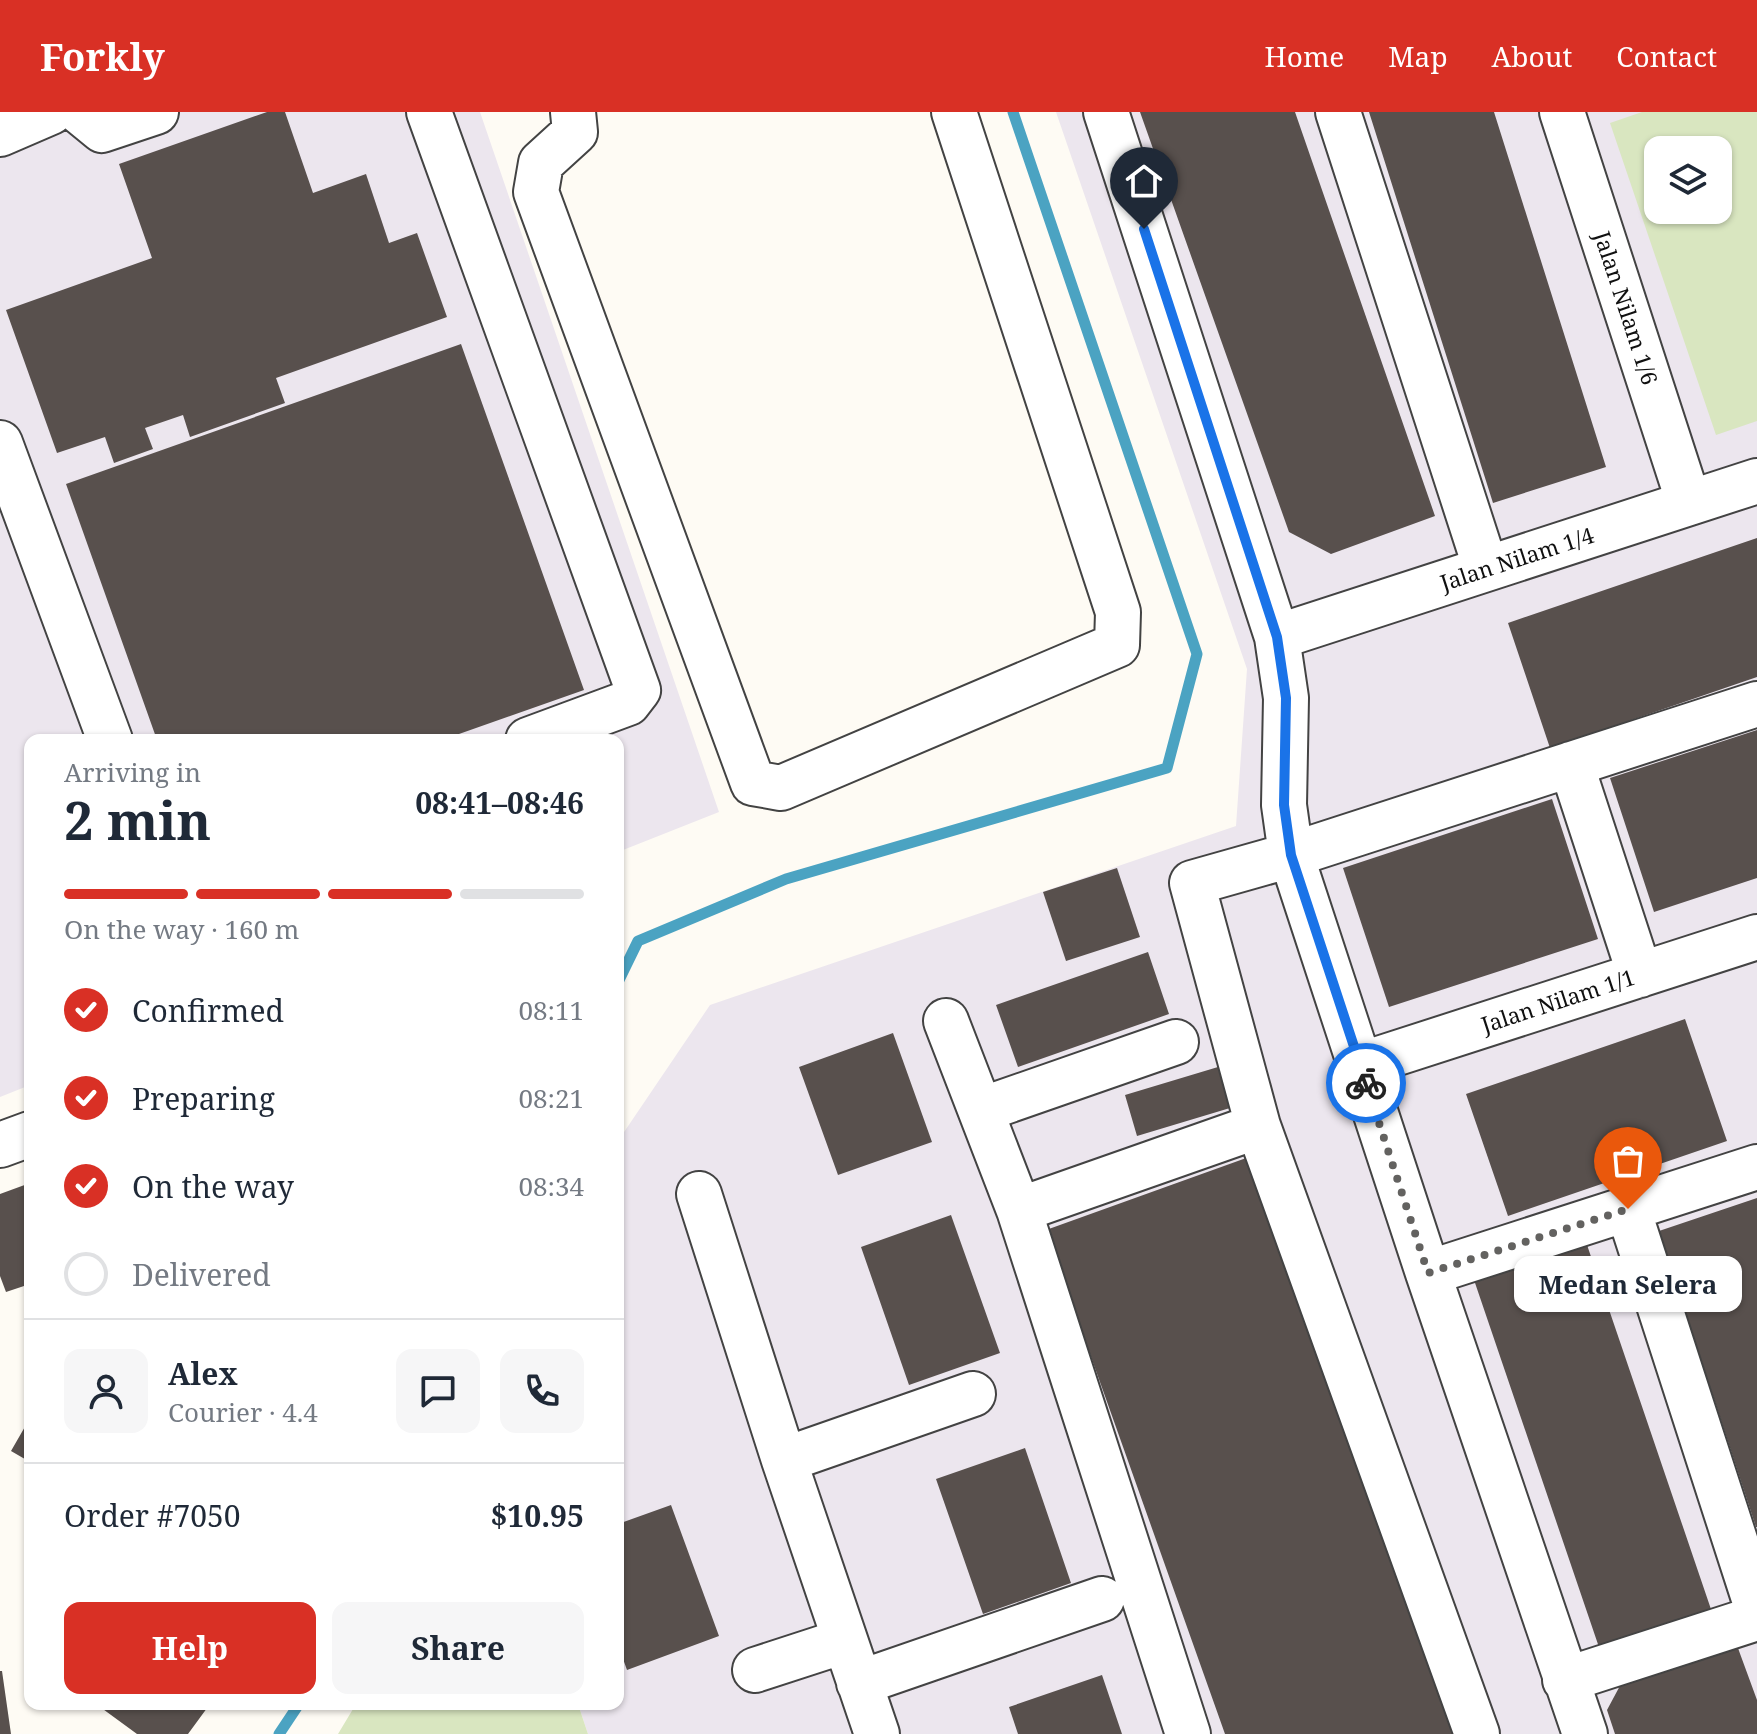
<!DOCTYPE html>
<meta charset="utf-8">
<style>
:root{--surface:#fff;--page:#f6f6f7;--text:#1f2937;--muted:#747a83;--line:#e0e1e3;--accent:#d93025}
body{margin:0;font-family:"Noto Serif",serif;background:var(--page);color:var(--text);height:100vh;display:flex;flex-direction:column;font-size:30px;white-space:nowrap}
*{box-sizing:border-box;margin:0}
p{font-size:26px;color:var(--muted)}
.icon{flex:none;width:44px;height:44px;fill:none;stroke:currentColor;stroke-width:2;stroke-linecap:round;stroke-linejoin:round}
.map{position:relative;flex:1;overflow:hidden}
.drawer{position:absolute;left:24px;top:622px;width:600px;height:976px;display:flex;flex-direction:column;background:var(--surface);border-radius:16px;box-shadow:0 2px 6px #0004}
.drawer>*{flex:none}
.controls{position:absolute;left:1644px;top:24px;display:grid;gap:16px}
.controls a{display:grid;place-items:center;width:88px;height:88px;border-radius:16px;background:var(--surface);box-shadow:0 2px 6px #0004;font-size:40px}
.pin{position:absolute;display:grid;place-items:center;width:68px;height:68px;color:#fff;margin:-82px -34px;border-radius:50% 50% 50% 0;rotate:-45deg;box-shadow:0 0 8px #0007}
.pin .icon{rotate:45deg}
.courier{position:absolute;display:grid;place-items:center;width:80px;height:80px;margin:-40px;border:6px solid #1a73e8;border-radius:50%;background:#fff;color:#222;box-shadow:0 2px 10px #0007}
.bubble{position:absolute;height:56px;border-radius:16px;background:var(--surface);box-shadow:0 2px 6px #0004;font-size:26px;font-weight:700;line-height:56px;text-align:center}
.head em{font-style:normal;font-weight:700}
.head div{display:flex;flex-direction:column-reverse}
.head{display:flex;align-items:center;justify-content:space-between;height:136px;padding:0 40px}
h1{font-size:52px;font-weight:700;line-height:60px}
.bar{display:grid;grid-template-columns:repeat(4,1fr);gap:12px 8px;align-content:center;height:96px;padding:0 40px}
.bar i{height:10px;border-radius:6px;background:var(--line)}
.bar .on{background:var(--accent)}
.bar p{grid-column:span 4}
.line{display:flex;align-items:center;gap:20px;padding:0 40px;border-top:2px solid var(--line)}
.line div{flex:1}
.round{display:grid;place-items:center;flex:none;width:84px;height:84px;border-radius:16px;background:var(--page)}
ol{padding:0 40px;list-style:none}
li{display:flex;align-items:center;gap:24px;height:88px}
li p{margin-inline-start:auto}
li .icon{padding:8px;border-radius:50%;background:var(--accent);color:#fff;stroke-width:4}
li:last-child{color:var(--muted)}
li i{width:44px;height:44px;border:4px solid var(--line);border-radius:50%}
.action{display:flex;gap:16px;margin-top:auto;padding:16px 40px}
.action a{flex:1;height:92px;border-radius:16px;background:var(--accent);color:#fff;font-size:32px;font-weight:700;line-height:92px;text-align:center}
.action a+a{background:var(--page);color:var(--text)}
header{display:flex;align-items:center;gap:48px;box-sizing:border-box;height:112px;padding:0 40px;background:var(--accent);color:#fff}
header strong{font-size:38px}
nav{display:flex;gap:44px;margin-inline-start:auto;font-size:28px}
.map>svg:first-child{display:block}
.industrial{fill:#ece6ee;fill-rule:evenodd}
.green{fill:#d9e6c0;fill-rule:evenodd}
.lines{fill:none;stroke-linecap:round;stroke-linejoin:round}
.stream{stroke:#4ba3c2;stroke-width:11}
.building{fill:#58504d}
.minor-casing{stroke:#434343;stroke-width:48}
.minor{stroke:#fff;stroke-width:44}
.done{stroke:#636260;stroke-width:8;stroke-dasharray:0 14.4}
.route{stroke:#1a73e8;stroke-width:10}
.labels{text-anchor:middle;stroke-width:8;stroke-linejoin:round;paint-order:stroke}
.street-label{font-size:22px;fill:#101010;stroke:#fff}
</style>
<header>
<strong>Forkly</strong>
<nav><a>Home</a><a>Map</a><a>About</a><a>Contact</a></nav>
</header>
<div class="map">
<svg width="1757" height="1622" viewBox="0 0 1757 1622">
<rect width="100%" height="100%" fill="#fefbf4"/>
<!-- industrial -->
<path class="industrial" d="M0,0H480L719,700L618,740V628H30V973L0,985Z
M1056,0H1757V1622H588L578,1592H618V1029L710,893L1236,714L1247,557ZM1658,38H1718V98H1658Z"/>
<!-- green -->
<path class="green" d="M1642,0H1757V309L1716,323L1610,11ZM1658,38H1718V98H1658Z
M356,1592H578L588,1622H338Z"/>
<g class="lines">
<!-- stream -->
<path class="stream" d="M618,870L638,829L786,767L1167,656L1197,542L1013,0
M279,1622L299,1592"/>
</g>
<!-- building -->
<path class="building" d="M267,0H285L313,81L366,62L389,131L417,121L447,205L276,266L285,291L190,325L183,303L145,316L153,337L114,351L105,325L57,341L6,198L152,146L119,52Z
M1140,0H1295L1435,404L1331,442L1289,420Z
M1369,0H1494L1606,355L1493,391Z
M461,232L584,578L442,628H157L66,372Z
M1757,426V565L1550,636L1508,511Z
M1757,618V766L1654,800L1610,666Z
M1552,687L1598,827L1389,895L1343,756Z
M1117,756L1140,825L1066,849L1043,780Z
M1148,840L1169,902L1018,955L996,893Z
M1685,907L1727,1029L1508,1104L1466,982Z
M893,921L932,1030L838,1063L799,955Z
M1218,955L1230,996L1137,1024L1125,983Z
M1249,1045L1454,1622H1225L1046,1118Z
M30,1071V1172L6,1180L0,1164V1082Z
M1757,1086V1415H1756L1659,1119Z
M951,1103L1000,1241L909,1273L861,1135Z
M1585,1127L1715,1509L1603,1547L1473,1165Z
M30,1306V1350L11,1339Z
M1025,1336L1071,1471L983,1502L936,1367Z
M671,1393L719,1524L627,1558L618,1533V1412Z
M1735,1528L1757,1588V1622H1615L1607,1598L1622,1570Z
M0,1559H2L11,1622H0Z
M1102,1563L1122,1622H1018L1009,1595Z
M96,1592H210L188,1622H137Z"/>
<g class="lines">
<!-- minor casing -->
<g class="minor-casing">
<path id="minor" d="M80,0L102,18L156,0
M429,0L638,578L628,591L528,628
M573,0L575,20L541,51L536,80L753,671L781,676L1117,533L1118,500L954,0
M1106,0L1277,525L1286,586L1284,693L1291,743L1428,1161L1585,1622
M1338,0L1486,457
M1562,0L1689,391
M0,22L51,0
M0,331L110,628
M1277,525L1757,369
M1571,652L1640,863
M946,909L1019,1098L1188,1622
M1360,953L1757,825
M981,998L1176,930
M1258,1014L1192,771L1291,743L1757,592
M0,1033L30,1022
M699,1082L784,1348L877,1622
M1628,1097L1757,1496
M1019,1098L1258,1014L1477,1622
M1428,1161L1757,1055
M784,1348L973,1282
M755,1558L844,1529
M1565,1568L1757,1506
M859,1571L1102,1487"/>
</g>
<!-- minor -->
<use href="#minor" class="minor"/>
</g>
<g class="lines">
<!-- done -->
<path class="done" d="M1366,971L1428,1161L1628,1097"/>
<!-- route -->
<path class="route" d="M1144,117L1277,525L1286,586L1284,693L1291,743L1366,971"/>
</g>
<g class="labels">
<!-- street labels -->
<g class="street-label">
<text transform="translate(1626 196) rotate(72)" y="8">Jalan Nilam 1/6</text>
<text transform="translate(1517 447) rotate(-18)" y="8">Jalan Nilam 1/4</text>
<text transform="translate(1558 889) rotate(-18)" y="8">Jalan Nilam 1/1</text>
</g>
</g>
</svg>
<div class="controls">
<a><svg class="icon" aria-label="layers" viewBox="0 0 24 24"><path d="M12 4l9 5-9 5-9-5zM3 14l9 5 9-5"/></svg></a>
</div>
<div class="pin" style="left:1628px;top:1097px;background:#ea580c"><svg class="icon" aria-label="bag" viewBox="0 0 24 24"><path d="M5 8h14l-1 12H6zM9 8a3 3 0 0 1 6 0"/></svg></div>
<div class="pin" style="left:1144px;top:117px;background:#1f2937"><svg class="icon" aria-label="home" viewBox="0 0 24 24"><path d="M3 11l9-7 9 7M6 9v11h12V9"/></svg></div>
<div class="courier" style="left:1366px;top:971px"><svg class="icon" aria-label="bike" viewBox="0 0 24 24"><circle cx="6" cy="16" r="4"/><circle cx="18" cy="16" r="4"/><path d="M6 16l4-8h5l3 8M10 8l3 8H6M13 5h3"/></svg></div>
<div class="bubble" style="left:1514px;top:1144px;width:228px">Medan Selera</div>
<section class="drawer">
<div class="head"><div><h1>2 min</h1><p>Arriving in</p></div><em>08:41–08:46</em></div>
<div class="bar"><i class="on"></i><i class="on"></i><i class="on"></i><i></i><p>On the way · 160 m</p></div>
<ol>
<li><svg class="icon" aria-label="check" viewBox="0 0 24 24"><path d="M5 12l5 5 9-10"/></svg>Confirmed<p>08:11</p></li>
<li><svg class="icon" aria-label="check" viewBox="0 0 24 24"><path d="M5 12l5 5 9-10"/></svg>Preparing<p>08:21</p></li>
<li><svg class="icon" aria-label="check" viewBox="0 0 24 24"><path d="M5 12l5 5 9-10"/></svg>On the way<p>08:34</p></li>
<li><i></i>Delivered</li>
</ol>
<div class="line" style="height:144px"><a class="round"><svg class="icon" aria-label="person" viewBox="0 0 24 24"><circle cx="12" cy="8" r="4"/><path d="M4 21q1-7 8-7t8 7"/></svg></a><div><b>Alex</b><p>Courier · 4.4</p></div><a class="round"><svg class="icon" aria-label="chat" viewBox="0 0 24 24"><path d="M4 5h16v11H9l-5 4z"/></svg></a><a class="round"><svg class="icon" aria-label="phone" viewBox="0 0 24 24"><path d="M5 4h4l2 5-3 2q2 4 5 5l2-3 5 2v4C11 20 4 13 5 4z"/></svg></a></div>
<div class="line" style="height:104px"><div>Order #7050</div><b>$10.95</b></div>
<div class="action"><a>Help</a><a>Share</a></div>
</section>
</div>
